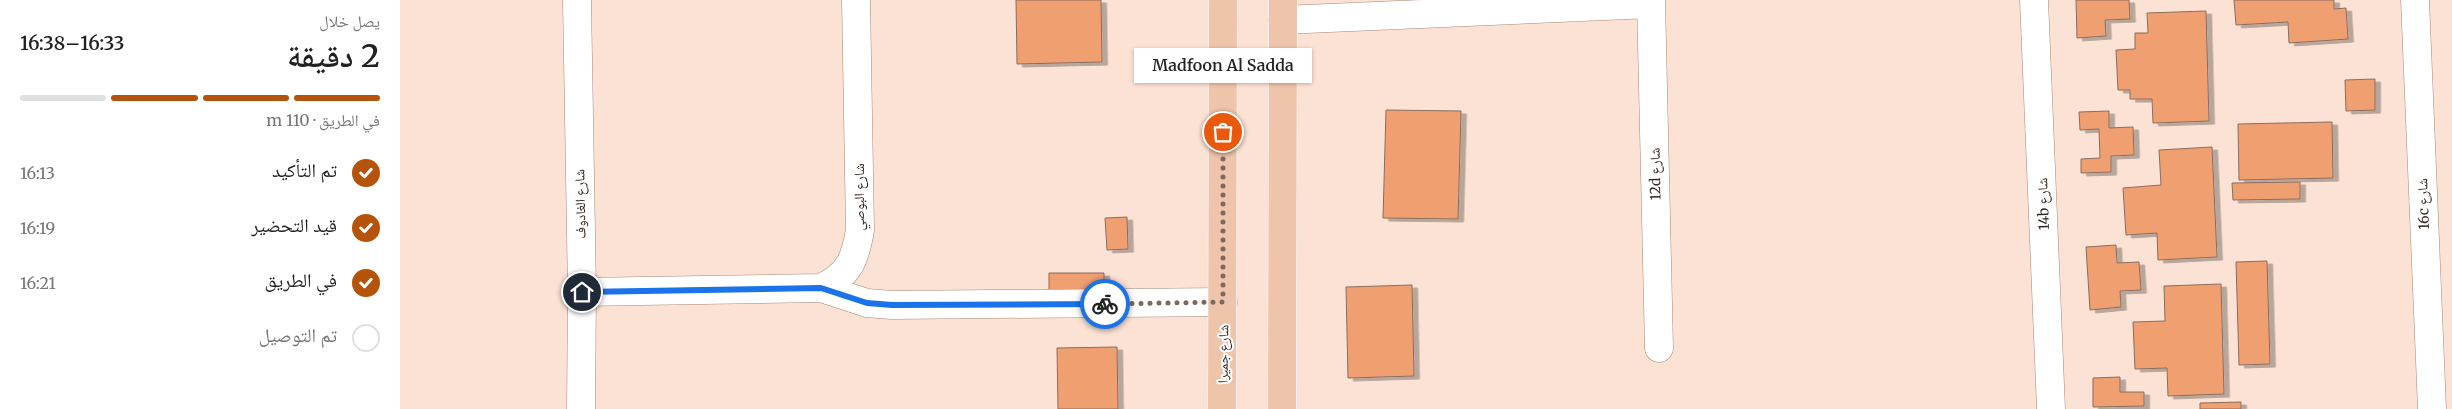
<!DOCTYPE html>
<html lang="ar">
<meta charset="utf-8">
<style>
:root{--surface:#fff;--page:#f6f6f6;--text:#222;--muted:#767676;--line:#e0e0e0;--accent:#b45309}
body{margin:0;font-family:Merriweather,"Noto Naskh Arabic",serif;background:var(--page);color:var(--text);direction:rtl;height:100vh;display:flex;flex-direction:column;font-size:19px;white-space:nowrap}
*{box-sizing:border-box;margin:0}
p{font-size:16px;color:var(--muted)}
.icon{flex:none;width:28px;height:28px;fill:none;stroke:currentColor;stroke-width:2;stroke-linecap:round;stroke-linejoin:round}
.map{position:relative;flex:1;overflow:hidden;direction:ltr}
.sheet{display:flex;flex-direction:column;background:var(--surface);width:400px}
.sheet>*{flex:none}
.pin{position:absolute;display:grid;place-items:center;width:42px;height:42px;color:#fff;margin:-21px;border:2px solid #fff;border-radius:50%;box-shadow:0 1px 5px #0007}
.courier{position:absolute;display:grid;place-items:center;width:50px;height:50px;margin:-25px;border:4px solid #1a73e8;border-radius:50%;background:#fff;color:#222;box-shadow:0 1px 6px #0007}
.bubble{position:absolute;height:35px;border-radius:0px;background:var(--surface);box-shadow:0 1px 4px #0004;font-size:16px;font-weight:600;line-height:35px;text-align:center;direction:rtl}
.head em{font-style:normal;font-weight:600}
.head div{display:flex;flex-direction:column-reverse}
.head{display:flex;align-items:center;justify-content:space-between;height:85px;padding:0 20px}
h1{font-size:32px;font-weight:600;line-height:38px}
.bar{display:grid;grid-template-columns:repeat(4,1fr);gap:8px 5px;align-content:center;height:60px;padding:0 20px}
.bar i{height:6px;border-radius:4px;background:var(--line)}
.bar .current{background:var(--accent)}
.bar p{grid-column:span 4}
ol{padding:0 20px;list-style:none}
li{display:flex;align-items:center;gap:15px;height:55px}
li p{margin-inline-start:auto}
li .icon{padding:5px;border-radius:50%;background:var(--accent);color:#fff;stroke-width:4}
li:last-child{color:var(--muted)}
li i{width:28px;height:28px;border:2px solid var(--line);border-radius:50%}
main{display:flex;flex:1;min-height:0}
.map>svg:first-child{display:block}
.building{fill:#f09f71;stroke:#8a6d5e;filter:url(#shadow)}
.lines{fill:none;stroke-linecap:round;stroke-linejoin:round}
.minor-casing{stroke:#a68878;stroke-width:29}
.major-casing{stroke:#fff;stroke-width:29}
.minor{stroke:#fff;stroke-width:28}
.major{stroke:#eec4ab;stroke-width:28}
.done{stroke:#7b6960;stroke-width:5;stroke-dasharray:0 9}
.route{stroke:#1a73e8;stroke-width:6}
.labels{text-anchor:middle;stroke-width:4;stroke-linejoin:round;paint-order:stroke}
.street-label{font-size:14px;fill:#352822;stroke:#fff}
</style>
<main>
<div class="map">
<svg width="2052" height="409" viewBox="0 0 2052 409">
<defs>
<filter id="shadow"><feDropShadow dx="5.5" dy="3" stdDeviation="0" flood-color="#0004"/></filter>
</defs>
<rect width="100%" height="100%" fill="#fce2d4"/>
<!-- building -->
<path class="building" d="M616,0H701L702,62L617,64Z
M1676,0H1729L1730,19L1705,20L1706,36L1677,38Z
M1834,0H1934V9L1946,8L1948,39L1889,43L1888,22L1836,25Z
M1806,11L1809,121L1753,123L1752,99H1730V90H1718L1716,50L1735,49V33H1748L1747,13Z
M1975,79V110L1946,111L1945,80Z
M986,110L1061,111L1058,219L983,218Z
M1709,111V128L1733,127L1734,155L1711,156V172L1681,173V159L1700,158L1699,129L1680,130L1679,112Z
M1932,122L1933,178L1839,180L1838,124Z
M1812,147L1817,257L1758,260L1757,233L1726,235L1723,188L1761,185L1759,150Z
M1900,182V199L1833,200L1832,183Z
M727,217L728,249L707,250L705,218Z
M1716,245L1717,263L1739,262L1741,290L1720,291L1721,307L1690,310L1686,247Z
M1867,261L1870,364L1839,365L1836,262Z
M649,273H704V302L649,303Z
M1821,284L1824,394L1768,396L1767,368L1735,369L1733,322L1765,321L1764,286Z
M1012,285L1014,376L948,378L946,287Z
M717,347L718,409H658L657,348Z
M1720,377V392H1744V406L1693,407V378Z
M1841,402V409H1800V403Z"/>
<g class="lines">
<!-- minor casing -->
<g class="minor-casing">
<path id="minor" d="M177,0L182,292L181,409
M1251,0L1259,348
M1634,0L1651,409
M2015,0L2032,409
M883,20L1251,4
M421,288L467,303L492,305L823,302
M182,292L421,288C449,275 455,260 460,230L456,0"/>
</g>
<!-- major casing -->
<g class="major-casing">
<path id="major" d="M822,409L823,0
M882,409L883,0"/>
</g>
<!-- minor -->
<use href="#minor" class="minor"/>
<!-- major -->
<use href="#major" class="major"/>
</g>
<g class="lines">
<!-- done -->
<path class="done" d="M705,304L823,302V132"/>
<!-- route -->
<path class="route" d="M182,292L421,288L467,303L492,305L705,304"/>
</g>
<g class="labels">
<!-- street labels -->
<g class="street-label">
<text transform="translate(1255 174) rotate(-91)" y="5">12d شارع</text>
<text transform="translate(459 197) rotate(-90)" y="5">شارع البوصي</text>
<text transform="translate(180 204) rotate(-91)" y="5">شارع الغادوف</text>
<text transform="translate(1643 204) rotate(-92)" y="5">14b شارع</text>
<text transform="translate(2023 204) rotate(-92)" y="5">16c شارع</text>
<text transform="translate(823 354) rotate(-89)" y="5">شارع جميرا</text>
</g>
</g>
</svg>
<div class="pin" style="left:823px;top:132px;background:#ea580c"><svg class="icon" aria-label="bag" viewBox="0 0 24 24"><path d="M5 8h14l-1 12H6zM9 8a3 3 0 0 1 6 0"/></svg></div>
<div class="pin" style="left:182px;top:292px;background:#1f2937"><svg class="icon" aria-label="home" viewBox="0 0 24 24"><path d="M3 11l9-7 9 7M6 9v11h12V9"/></svg></div>
<div class="courier" style="left:705px;top:304px"><svg class="icon" aria-label="bike" viewBox="0 0 24 24"><circle cx="6" cy="16" r="4"/><circle cx="18" cy="16" r="4"/><path d="M6 16l4-8h5l3 8M10 8l3 8H6M13 5h3"/></svg></div>
<div class="bubble" style="left:734px;top:48px;width:178px">Madfoon Al Sadda</div>
</div>
<section class="sheet">
<div class="head"><div><h1>2 دقيقة</h1><p>يصل خلال</p></div><em>16:33–16:38</em></div>
<div class="bar"><i class="current"></i><i class="current"></i><i class="current"></i><i></i><p>في الطريق · 110 m</p></div>
<ol>
<li><svg class="icon" aria-label="check" viewBox="0 0 24 24"><path d="M5 12l5 5 9-10"/></svg>تم التأكيد<p>16:13</p></li>
<li><svg class="icon" aria-label="check" viewBox="0 0 24 24"><path d="M5 12l5 5 9-10"/></svg>قيد التحضير<p>16:19</p></li>
<li><svg class="icon" aria-label="check" viewBox="0 0 24 24"><path d="M5 12l5 5 9-10"/></svg>في الطريق<p>16:21</p></li>
<li><i></i>تم التوصيل</li>
</ol>
</section>
</main>
